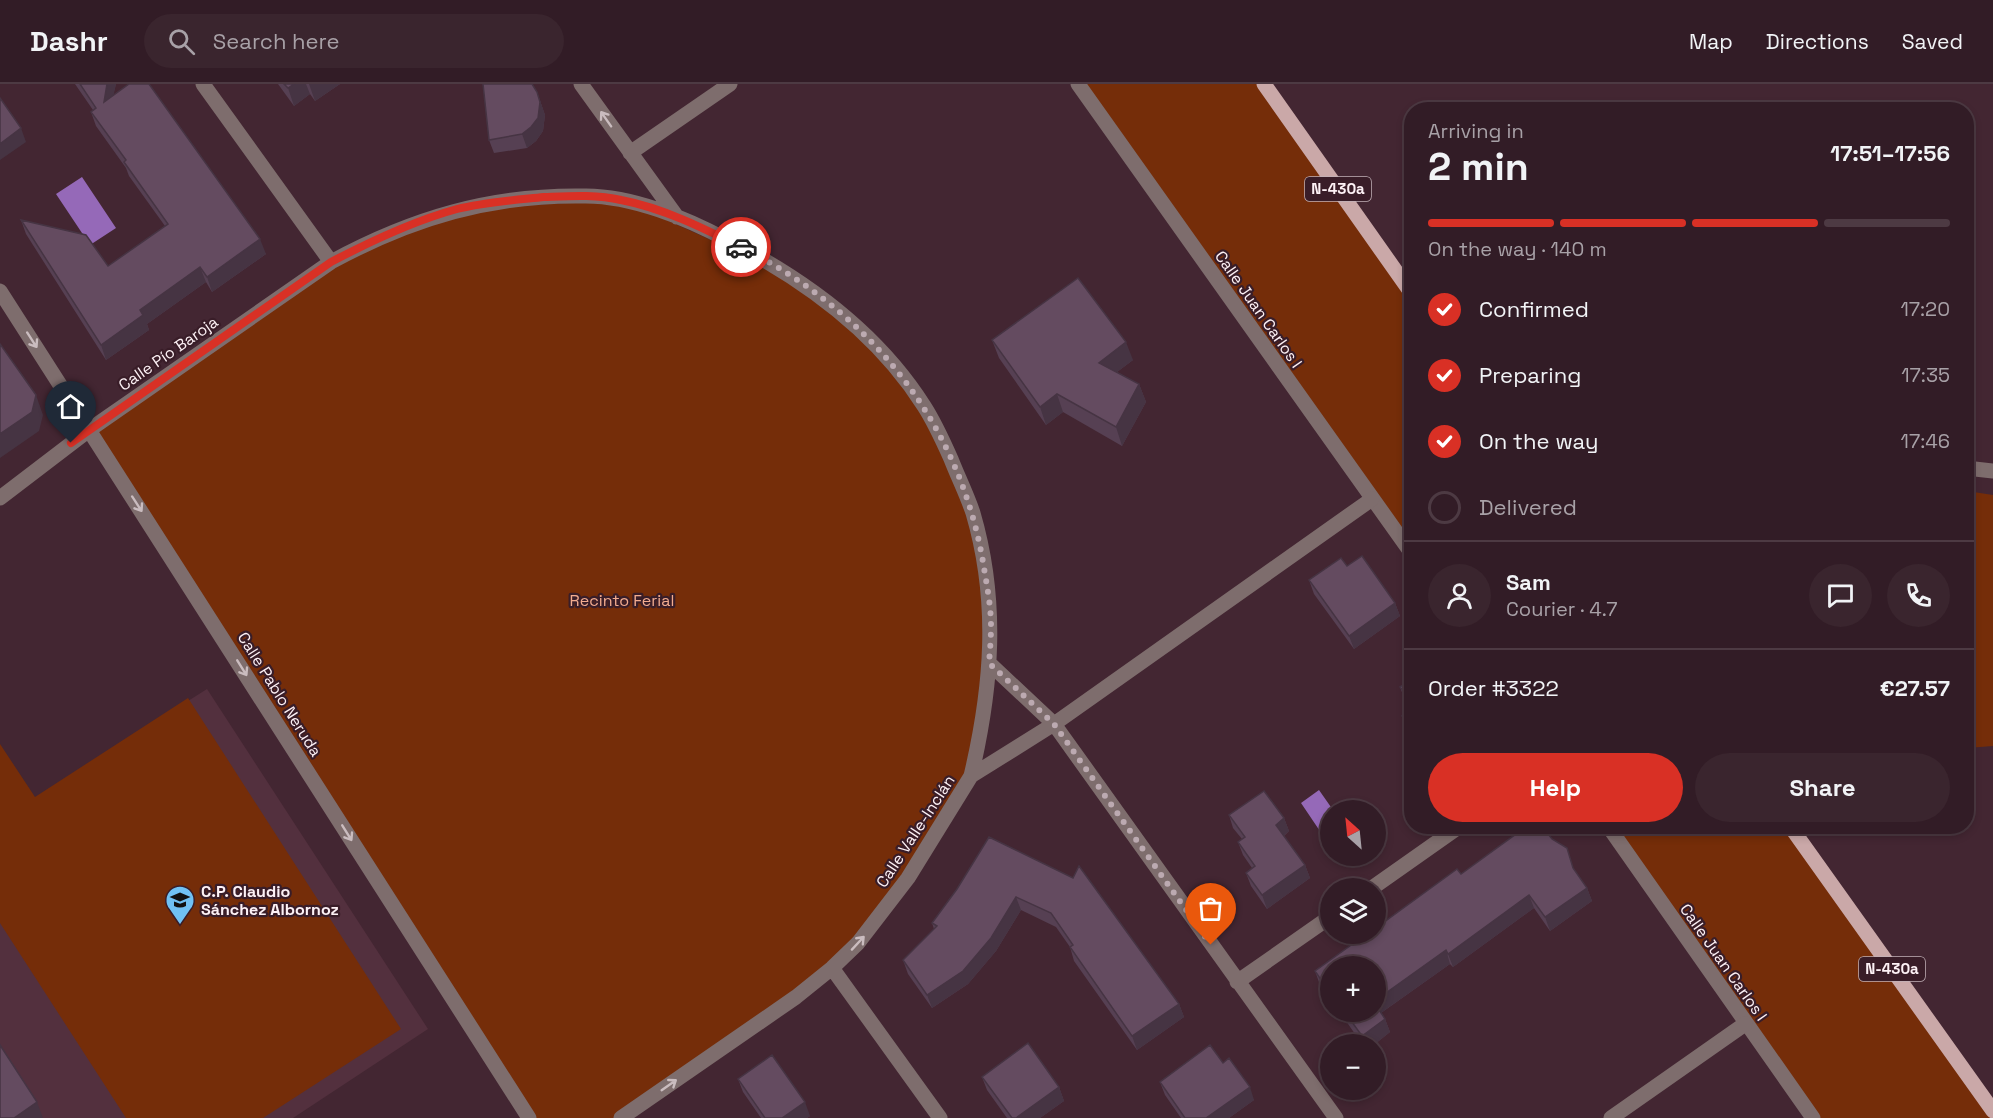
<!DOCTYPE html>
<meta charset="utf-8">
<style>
:root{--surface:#321c26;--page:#3a252e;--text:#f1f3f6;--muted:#a8a1a7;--line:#4d3a43;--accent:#d93025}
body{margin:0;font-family:"Space Grotesk",sans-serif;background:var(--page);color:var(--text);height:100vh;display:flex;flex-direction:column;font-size:22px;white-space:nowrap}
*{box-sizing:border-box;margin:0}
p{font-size:20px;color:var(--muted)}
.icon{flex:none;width:33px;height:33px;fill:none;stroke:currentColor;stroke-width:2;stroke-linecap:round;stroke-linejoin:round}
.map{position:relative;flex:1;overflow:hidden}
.side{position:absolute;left:1404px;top:18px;width:570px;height:732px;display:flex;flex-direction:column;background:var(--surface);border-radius:24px;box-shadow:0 3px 9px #0003,0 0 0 2px var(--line)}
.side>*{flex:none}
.needle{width:39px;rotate:333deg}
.tools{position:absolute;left:1320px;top:716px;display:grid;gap:12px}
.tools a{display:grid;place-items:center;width:66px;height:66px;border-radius:50%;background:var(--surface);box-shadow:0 3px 9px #0003,0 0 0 2px var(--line);font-size:30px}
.pin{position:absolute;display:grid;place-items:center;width:51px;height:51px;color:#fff;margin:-62px -26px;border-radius:50% 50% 50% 0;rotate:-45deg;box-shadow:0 0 6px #0007}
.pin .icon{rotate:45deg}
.courier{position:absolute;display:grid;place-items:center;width:60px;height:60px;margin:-30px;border:4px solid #d93025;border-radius:50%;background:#fff;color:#222;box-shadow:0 2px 8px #0007}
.head em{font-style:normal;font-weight:800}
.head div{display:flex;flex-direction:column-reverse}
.head{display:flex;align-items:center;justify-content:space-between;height:102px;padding:0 24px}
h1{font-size:39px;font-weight:800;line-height:45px}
.bar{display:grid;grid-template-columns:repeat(4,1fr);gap:9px 6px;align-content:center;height:72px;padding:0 24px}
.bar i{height:8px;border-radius:4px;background:var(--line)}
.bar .selected{background:var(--accent)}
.bar p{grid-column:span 4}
.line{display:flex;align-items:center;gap:15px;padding:0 24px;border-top:2px solid var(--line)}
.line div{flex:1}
.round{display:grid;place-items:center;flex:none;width:63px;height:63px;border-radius:32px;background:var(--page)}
ol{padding:0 24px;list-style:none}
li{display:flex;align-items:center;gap:18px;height:66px}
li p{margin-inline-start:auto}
li .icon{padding:6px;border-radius:50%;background:var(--accent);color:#fff;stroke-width:4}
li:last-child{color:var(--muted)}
li i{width:33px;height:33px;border:3px solid var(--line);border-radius:50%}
.action{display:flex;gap:12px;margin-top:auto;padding:12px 24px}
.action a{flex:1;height:69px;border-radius:36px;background:var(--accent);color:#fff;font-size:24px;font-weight:800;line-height:69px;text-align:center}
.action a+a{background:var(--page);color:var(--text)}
header{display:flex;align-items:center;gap:36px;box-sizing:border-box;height:84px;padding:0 30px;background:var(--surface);border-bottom:2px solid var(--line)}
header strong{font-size:28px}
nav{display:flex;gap:33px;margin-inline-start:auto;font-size:21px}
.search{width:420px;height:54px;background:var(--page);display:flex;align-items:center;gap:15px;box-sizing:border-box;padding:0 21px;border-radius:33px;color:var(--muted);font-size:22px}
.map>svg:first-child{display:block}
.built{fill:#53303e}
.green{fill:#752d09}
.water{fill:#9569b8}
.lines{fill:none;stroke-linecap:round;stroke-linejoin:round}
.pedestrian{stroke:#7e6d6d;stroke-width:15}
.minor{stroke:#7e6d6d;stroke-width:15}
.primary{stroke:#caa8a8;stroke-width:15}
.wall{fill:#564053}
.shaded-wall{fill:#463443}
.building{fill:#644b60;stroke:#463443;stroke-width:1.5}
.oneway{stroke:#cabcbf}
.done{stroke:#bcaab1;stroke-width:6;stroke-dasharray:0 10.8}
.route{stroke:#d93025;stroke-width:8}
.labels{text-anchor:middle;stroke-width:4.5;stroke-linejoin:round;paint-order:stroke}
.shield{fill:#391d28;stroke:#c2b1b8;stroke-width:1.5}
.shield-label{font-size:15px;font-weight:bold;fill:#fdf1f5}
.street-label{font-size:16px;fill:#fdf1f5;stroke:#391d28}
.park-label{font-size:16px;fill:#f3ac8f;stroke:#391d28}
.poi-label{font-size:16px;font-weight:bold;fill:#fdf1f5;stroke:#391d28;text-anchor:start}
</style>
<header>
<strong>Dashr</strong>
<div class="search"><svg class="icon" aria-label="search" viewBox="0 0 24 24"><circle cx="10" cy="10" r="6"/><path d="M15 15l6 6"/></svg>Search here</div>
<nav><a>Map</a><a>Directions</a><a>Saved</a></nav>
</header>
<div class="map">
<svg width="1993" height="1034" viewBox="0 0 1993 1034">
<rect width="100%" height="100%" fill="#432632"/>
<!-- built -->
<path class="built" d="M207,605L428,945L293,1034H0V736Z"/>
<!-- green -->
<path class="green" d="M1078,0H1264L1411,210V471Z
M622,116L787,190L898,286L960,396L991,540L971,692L858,859L621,1034H529L89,346L331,178L458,125Z
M1967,407L1993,411V662L1967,664Z
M188,614L401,945L263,1034H126L0,839V660L35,713Z
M1605,743H1790L1993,1034H1813Z"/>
<!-- water -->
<path class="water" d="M82,93L116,144L90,161L56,110Z
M1319,706L1333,726H1330V762L1301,719Z"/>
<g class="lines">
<!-- pedestrian -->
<path class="pedestrian" d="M1078,0L1412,470
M1608,742L1813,1034"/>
<!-- minor -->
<path class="minor" d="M203,0L331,178
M581,0L677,133
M630,69L730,0
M0,207L529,1034
M1966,384L1993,387
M0,414L89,346L331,178C412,134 492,110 586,112C632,112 686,134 727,156C804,195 877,248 924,322C935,339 943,357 951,375C958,393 967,411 973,429C999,518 992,603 971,692
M989,579L1054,640L1336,1034
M1372,804L1460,742
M832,884L940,1034
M1237,898L1330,833
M621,1034L796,913L832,884L858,859L908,794L971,692L1054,640L1372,415
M1611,1034L1745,940"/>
<!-- primary -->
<path class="primary" d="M1264,0L1412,210
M1790,742L1993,1027"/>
</g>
<!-- wall -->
<path class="wall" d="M75,0H116L113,11L266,170L212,208L206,198L147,240L149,246L106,276L26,150L21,136L108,182L165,142L129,92L126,84L96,42L91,28L93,26Z
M278,0H340L315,17L310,10L294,22Z
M537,8L545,31L543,47L536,57L527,64L494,69L489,56Z
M992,256L1133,276L1117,288L1139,300L1146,318L1122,362L1063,328L1046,341L999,274Z
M1347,482L1395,519L1400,532L1354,565L1314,510L1309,496Z
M1412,595V652L1407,646L1402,632L1411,624L1405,616L1400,603Z
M1229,731L1284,734L1289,747L1284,752L1305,781L1310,794L1267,825L1251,802L1246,789L1252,784L1243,771L1238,758L1242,755L1233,744Z
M989,753L1179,920L1184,933L1137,966L1074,877L1070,863L1056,843L1021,826L996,867L968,900L932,924L908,890L903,876L934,845L932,839L957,805Z
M1574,786L1587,804L1592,817L1550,847L1534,824L1453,883L1450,880L1381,929L1385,935L1390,948L1375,960H1362L1339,927H1376L1330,882V915L1320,901L1315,887L1461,790Z
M1223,979L1254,1016L1229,1034H1181L1165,1011L1160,998Z
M982,993L1059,1003L1064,1017L1040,1034H1007L987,1006Z
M738,995L810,1032L807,1034H761L743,1008Z"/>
<!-- shaded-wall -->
<path class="shaded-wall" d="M107,0H116L109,33L104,18Z
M294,0H306L310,10L294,22L288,4Z
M309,0H340L315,17Z
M537,8L545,31L543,47L536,57L527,64L522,50Z
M21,44L26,58L0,76V60Z
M260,155L266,170L212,208L207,193Z
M200,183L206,198L147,240L149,246L106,276L101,261L140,226Z
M1126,258L1133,276L1105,297L1099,279Z
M1139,300L1146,318L1122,362L1116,343Z
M1057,310L1063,328L1046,341L1040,323Z
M36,311L43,331L39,347L0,374V350Z
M1395,519L1400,532L1354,565L1349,552Z
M1284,734L1289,747L1281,754L1276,741Z
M1305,781L1310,794L1267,825L1262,811Z
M1587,804L1592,817L1550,847L1545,833Z
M1529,811L1534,824L1453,883L1448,870Z
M1016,813L1021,826L996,867L968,900L932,924L927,911Z
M1446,866L1450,880L1378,931L1376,924V916Z
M1179,920L1184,933L1137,966L1132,952Z
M1385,935L1390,948L1375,960H1364L1362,952Z
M1059,1003L1064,1017L1040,1034H1016Z
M1250,1003L1254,1016L1229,1034H1206Z
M37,1018L43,1034H14Z
M805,1018L810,1032L807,1034H782Z"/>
<!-- building -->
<path class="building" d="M80,0H107L104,18L129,0H149L260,155L207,193L200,183L140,226L143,231L101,261L21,136L86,151L108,182L168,140L124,78L126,76L91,28L96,24Z
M284,0H294L288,4Z
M483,0H532L537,8L540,18L538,34L531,43L522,50L489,56Z
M0,14L21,44L0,60Z
M1078,194L1126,258L1099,279L1139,300L1116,343L1057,310L1040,323L992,256Z
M0,260L36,311L32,328L0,350Z
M1362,472L1395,519L1349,552L1309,496L1341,474L1347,482Z
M1412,595V617L1400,603Z
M1412,624V645L1402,632Z
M1264,707L1284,734L1276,741L1305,781L1262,811L1246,789L1255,782L1238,758L1245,753L1229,731Z
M1527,742H1542L1552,755L1567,764L1573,784L1587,804L1545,833L1529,811L1448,870L1446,866L1376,916V882H1330V909L1315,887L1368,849H1376V844L1457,785L1461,790Z
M989,753L1073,794L1079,782L1179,920L1132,952L1070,863L1073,861L1051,829L1016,813L991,854L963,887L927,911L903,876L937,842L932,839L957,805Z
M1376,921L1385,935L1362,952L1344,927H1376Z
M1028,959L1059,1003L1016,1034H1012L982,993Z
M0,961L37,1018L14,1034H0Z
M1210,961L1223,979L1229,974L1250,1003L1206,1034H1185L1160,998Z
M772,971L805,1018L782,1034H765L738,995Z"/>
<!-- one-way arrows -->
<defs><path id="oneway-shaft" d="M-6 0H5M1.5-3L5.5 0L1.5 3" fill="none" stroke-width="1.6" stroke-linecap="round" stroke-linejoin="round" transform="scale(1.5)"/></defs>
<g class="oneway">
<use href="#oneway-shaft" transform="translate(606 35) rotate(-125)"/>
<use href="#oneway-shaft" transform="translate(32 256) rotate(57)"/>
<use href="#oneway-shaft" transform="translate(137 420) rotate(57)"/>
<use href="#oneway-shaft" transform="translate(242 584) rotate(58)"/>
<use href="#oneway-shaft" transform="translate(347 749) rotate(58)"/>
<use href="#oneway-shaft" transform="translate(858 859) rotate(-47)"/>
<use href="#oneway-shaft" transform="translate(669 1001) rotate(-35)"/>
</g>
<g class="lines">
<!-- done -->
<path class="done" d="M741,163C870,228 961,339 984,484C987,502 991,523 991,542C991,554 990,567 989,579L1054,640L1211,861"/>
<!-- route -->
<path class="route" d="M71,359L331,178C371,157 413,137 457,125C485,118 515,116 544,113C569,112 596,110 621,116C663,124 703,144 741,163"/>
</g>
<!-- icons -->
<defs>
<g id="university-pin" transform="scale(1.5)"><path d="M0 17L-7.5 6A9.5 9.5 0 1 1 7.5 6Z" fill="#70c1f4" stroke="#391d28"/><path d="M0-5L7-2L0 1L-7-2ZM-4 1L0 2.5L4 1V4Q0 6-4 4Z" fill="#111"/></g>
</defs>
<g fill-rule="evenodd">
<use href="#university-pin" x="180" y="816"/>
</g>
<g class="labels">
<!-- shield labels -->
<g class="shield">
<rect x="1305" y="93" width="66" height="24" rx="4.5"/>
<rect x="1859" y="873" width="66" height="24" rx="4.5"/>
</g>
<g class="shield-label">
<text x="1338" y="110">N-430a</text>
<text x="1892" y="890">N-430a</text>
</g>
<!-- street labels -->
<g class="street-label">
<text transform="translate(1259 225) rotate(55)" y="6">Calle Juan Carlos I</text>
<text transform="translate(168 269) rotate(-35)" y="6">Calle Pío Baroja</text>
<text transform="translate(280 610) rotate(58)" y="6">Calle Pablo Neruda</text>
<text transform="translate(915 747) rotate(-57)" y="6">Calle Valle-Inclán</text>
<text transform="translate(1724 878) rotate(55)" y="6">Calle Juan Carlos I</text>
</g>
<!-- park labels -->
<g class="park-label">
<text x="622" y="522">Recinto Ferial</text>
</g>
<!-- poi labels -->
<g class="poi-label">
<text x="201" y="813">C.P. Claudio<tspan x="201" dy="18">Sánchez Albornoz</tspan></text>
</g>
</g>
</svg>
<div class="tools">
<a><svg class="needle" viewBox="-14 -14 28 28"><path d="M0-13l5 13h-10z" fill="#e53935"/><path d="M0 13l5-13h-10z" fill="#a8a1a7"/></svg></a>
<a><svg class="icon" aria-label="layers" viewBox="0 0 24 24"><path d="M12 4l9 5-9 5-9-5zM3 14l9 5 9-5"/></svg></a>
<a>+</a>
<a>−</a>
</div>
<div class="pin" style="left:1211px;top:861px;background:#ea580c"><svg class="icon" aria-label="bag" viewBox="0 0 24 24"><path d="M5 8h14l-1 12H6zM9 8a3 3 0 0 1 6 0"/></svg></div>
<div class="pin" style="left:71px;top:359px;background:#1f2937"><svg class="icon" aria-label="home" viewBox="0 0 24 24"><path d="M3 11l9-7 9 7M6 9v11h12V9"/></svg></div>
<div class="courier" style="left:741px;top:163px"><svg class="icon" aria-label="car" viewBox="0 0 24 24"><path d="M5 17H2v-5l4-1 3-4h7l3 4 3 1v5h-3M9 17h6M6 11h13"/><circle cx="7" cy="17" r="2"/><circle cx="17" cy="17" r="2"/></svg></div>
<section class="side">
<div class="head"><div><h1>2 min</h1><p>Arriving in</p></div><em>17:51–17:56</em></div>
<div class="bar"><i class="selected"></i><i class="selected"></i><i class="selected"></i><i></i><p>On the way · 140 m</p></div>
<ol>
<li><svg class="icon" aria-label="check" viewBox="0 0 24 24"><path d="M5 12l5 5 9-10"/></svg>Confirmed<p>17:20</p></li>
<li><svg class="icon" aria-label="check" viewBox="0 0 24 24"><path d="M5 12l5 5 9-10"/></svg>Preparing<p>17:35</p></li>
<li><svg class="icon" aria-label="check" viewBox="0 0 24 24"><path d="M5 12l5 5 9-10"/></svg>On the way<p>17:46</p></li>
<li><i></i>Delivered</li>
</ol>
<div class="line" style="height:108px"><a class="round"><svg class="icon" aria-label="person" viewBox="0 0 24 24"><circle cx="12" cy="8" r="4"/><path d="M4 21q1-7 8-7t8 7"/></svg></a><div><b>Sam</b><p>Courier · 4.7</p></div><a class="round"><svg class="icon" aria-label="chat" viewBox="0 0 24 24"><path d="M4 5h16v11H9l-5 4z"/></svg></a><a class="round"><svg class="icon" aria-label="phone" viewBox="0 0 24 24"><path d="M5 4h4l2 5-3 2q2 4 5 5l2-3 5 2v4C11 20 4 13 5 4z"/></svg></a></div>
<div class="line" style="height:78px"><div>Order #3322</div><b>€27.57</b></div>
<div class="action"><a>Help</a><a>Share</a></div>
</section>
</div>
